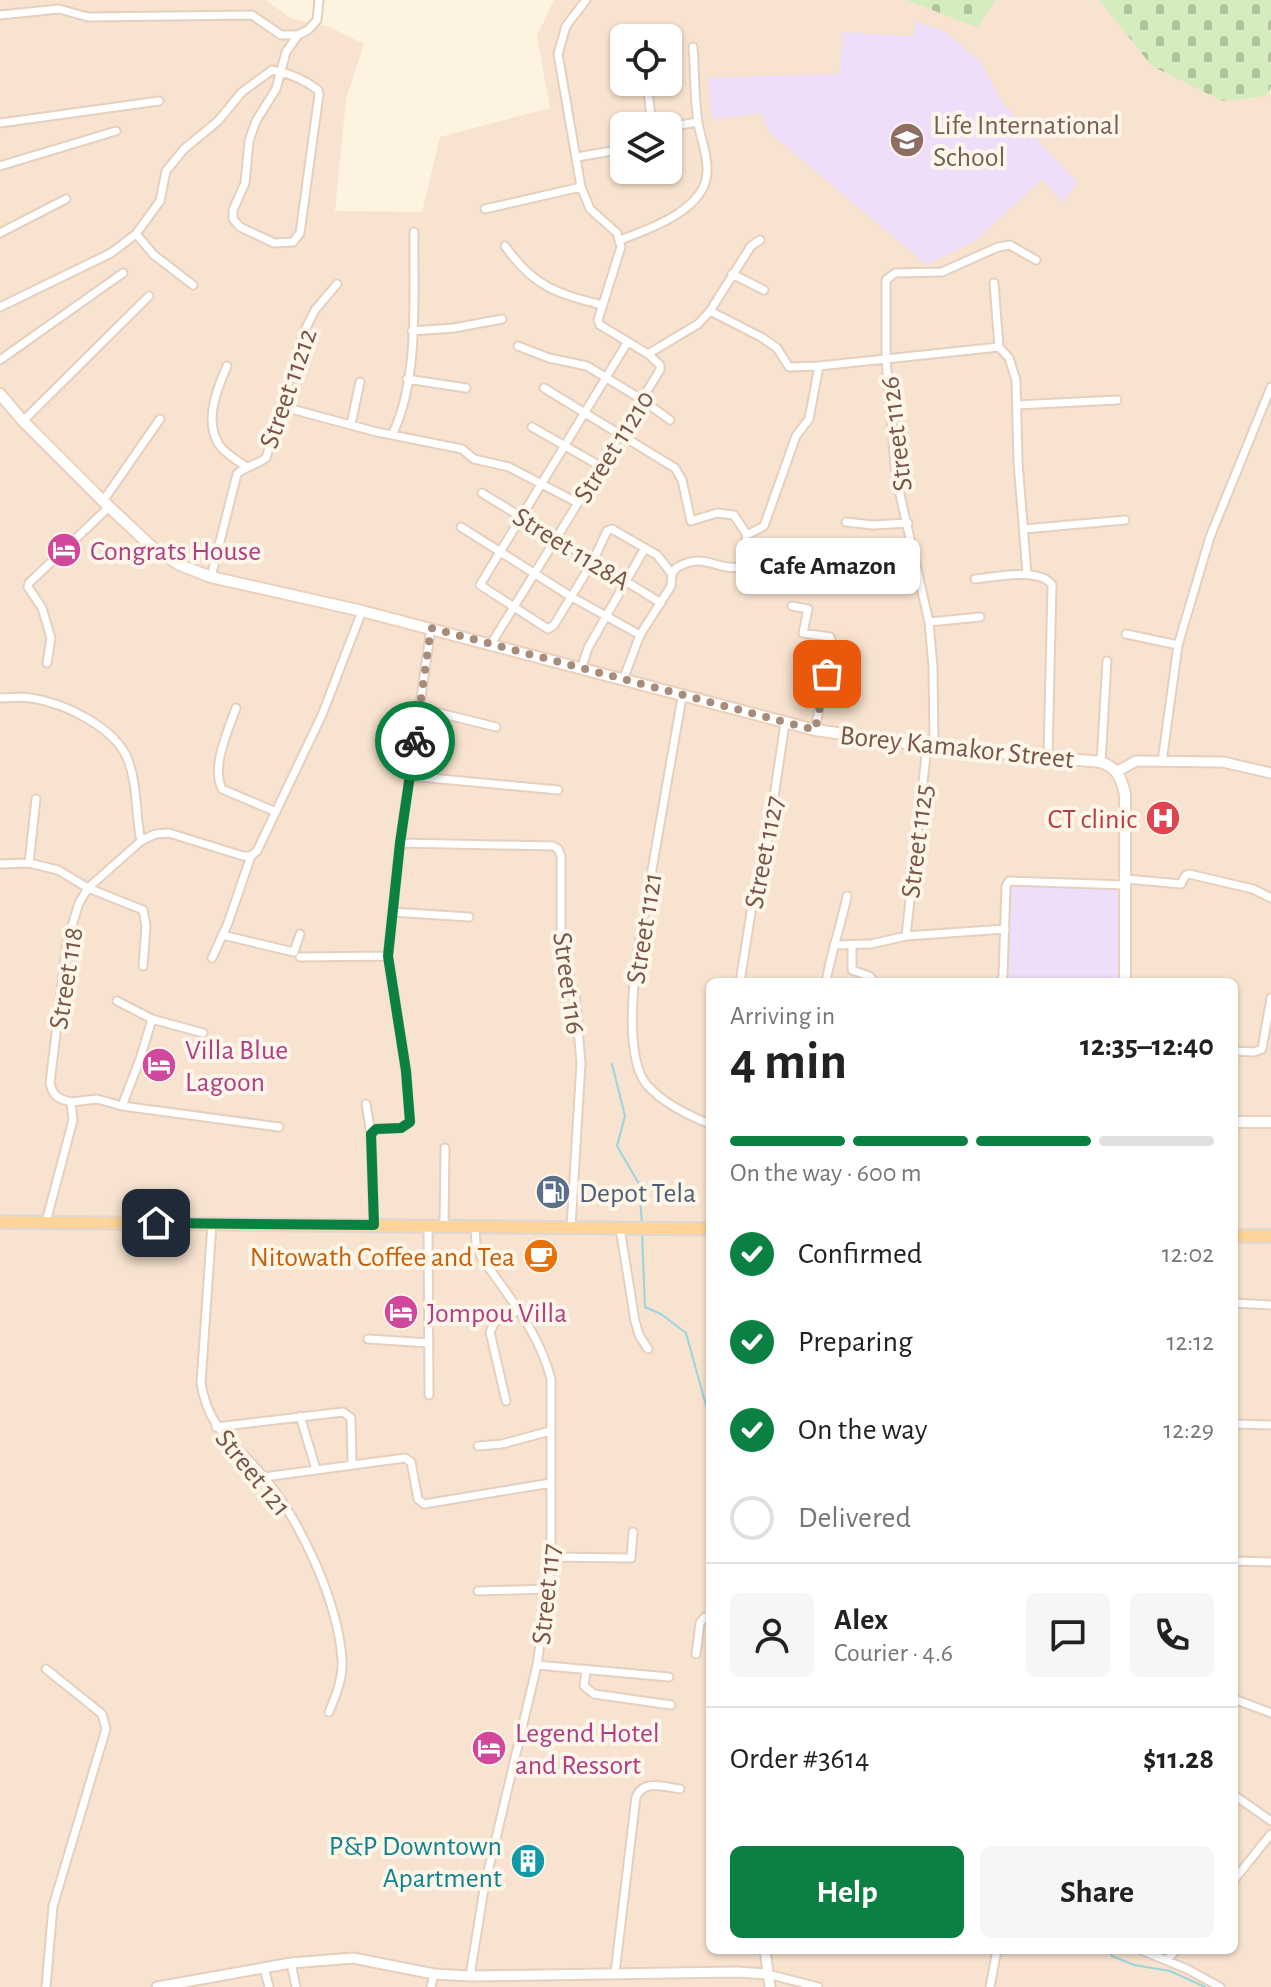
<!DOCTYPE html>
<meta charset="utf-8">
<style>
:root{--surface:#fff;--page:#f6f6f6;--text:#222;--muted:#767676;--line:#e0e0e0;--accent:#0b8043}
body{margin:0;font-family:"Alegreya Sans",sans-serif;background:var(--page);color:var(--text);height:100vh;display:flex;flex-direction:column;font-size:30px;white-space:nowrap}
*{box-sizing:border-box;margin:0}
p{font-size:26px;color:var(--muted)}
.icon{flex:none;width:44px;height:44px;fill:none;stroke:currentColor;stroke-width:2;stroke-linecap:round;stroke-linejoin:round}
.map{position:relative;flex:1;overflow:hidden}
.panel{position:absolute;left:706px;top:978px;width:532px;height:976px;display:flex;flex-direction:column;background:var(--surface);border-radius:12px;box-shadow:0 2px 6px #0004}
.panel>*{flex:none}
.controls{position:absolute;left:610px;top:24px;display:grid;gap:16px}
.controls a{display:grid;place-items:center;width:72px;height:72px;border-radius:12px;background:var(--surface);box-shadow:0 2px 6px #0004;font-size:40px}
.pin{position:absolute;display:grid;place-items:center;width:68px;height:68px;color:#fff;margin:-34px;border-radius:16px;box-shadow:0 4px 12px #0006}
.courier{position:absolute;display:grid;place-items:center;width:80px;height:80px;margin:-40px;border:6px solid #0b8043;border-radius:50%;background:#fff;color:#222;box-shadow:0 2px 10px #0007}
.bubble{position:absolute;height:56px;border-radius:12px;background:var(--surface);box-shadow:0 2px 6px #0004;font-size:26px;font-weight:700;line-height:56px;text-align:center}
.summary em{font-style:normal;font-weight:700}
.summary div{display:flex;flex-direction:column-reverse}
.summary{display:flex;align-items:center;justify-content:space-between;height:136px;padding:0 24px}
h1{font-size:52px;font-weight:700;line-height:60px}
.bar{display:grid;grid-template-columns:repeat(4,1fr);gap:12px 8px;align-content:center;height:96px;padding:0 24px}
.bar i{height:10px;border-radius:6px;background:var(--line)}
.bar .current{background:var(--accent)}
.bar p{grid-column:span 4}
.line{display:flex;align-items:center;gap:20px;padding:0 24px;border-top:2px solid var(--line)}
.line div{flex:1}
.round{display:grid;place-items:center;flex:none;width:84px;height:84px;border-radius:12px;background:var(--page)}
ol{padding:0 24px;list-style:none}
li{display:flex;align-items:center;gap:24px;height:88px}
li p{margin-inline-start:auto}
li .icon{padding:8px;border-radius:50%;background:var(--accent);color:#fff;stroke-width:4}
li:last-child{color:var(--muted)}
li i{width:44px;height:44px;border:4px solid var(--line);border-radius:50%}
.cta{display:flex;gap:16px;margin-top:auto;padding:16px 24px}
.cta a{flex:1;height:92px;border-radius:12px;background:var(--accent);color:#fff;font-size:32px;font-weight:700;line-height:92px;text-align:center}
.cta a+a{background:var(--page);color:var(--text)}
.map>svg:first-child{display:block}
.residential{fill:#f7e3cf;fill-rule:evenodd}
.education{fill:#efdefa}
.cemetery{fill:url(#cemetery-stones)}
.lines{fill:none;stroke-linecap:round;stroke-linejoin:round}
.stream{stroke:#99d5dc;stroke-width:2}
.minor-casing{stroke:#e5cfbf;stroke-width:11}
.tertiary-casing{stroke:#e5cfbf;stroke-width:13}
.secondary-casing{stroke:#ebd0bc;stroke-width:14}
.primary-casing{stroke:#dfd6d3;stroke-width:15}
.minor{stroke:#fff;stroke-width:7}
.tertiary{stroke:#fff;stroke-width:9}
.secondary{stroke:#fff;stroke-width:10}
.primary{stroke:#ffd498;stroke-width:11}
.done{stroke:#a78c7c;stroke-width:8;stroke-dasharray:0 14.4}
.route{stroke:#0b8043;stroke-width:10}
.labels{text-anchor:middle;stroke-width:8;stroke-linejoin:round;paint-order:stroke}
.education-label{font-size:28px;fill:#785e54;stroke:#fff6ea;text-anchor:start}
.street-label{font-size:28px;fill:#785546;stroke:#fff6ea}
.hotel-label{font-size:28px;fill:#b23c85;stroke:#fff6ea;text-anchor:start}
.health-label{font-size:28px;fill:#be3a42;stroke:#fff6ea;text-anchor:end}
.service-label{font-size:28px;fill:#4e5e75;stroke:#fff6ea;text-anchor:start}
.food-label{font-size:28px;fill:#c56008;stroke:#fff6ea;text-anchor:end}
.culture-label{font-size:28px;fill:#0d838f;stroke:#fff6ea;text-anchor:end}
</style>
<div class="map">
<svg width="1271" height="1987" viewBox="0 0 1271 1987">
<defs>
<pattern id="cemetery-stones" width="16" height="16" patternUnits="userSpaceOnUse" patternTransform="scale(2)"><rect width="16" height="16" fill="#d4edbf"/><path d="M2 7V4a2 2 0 0 1 4 0v3zM10 15v-3a2 2 0 0 1 4 0v3z" fill="#b1c39d"/></pattern>
</defs>
<rect width="100%" height="100%" fill="#fef2e1"/>
<!-- residential -->
<path class="residential" d="M0,0H266L292,19L329,27L364,44L346,99L335,211L422,212L440,137L550,108L537,36L554,0H1271V1987H0ZM624,38H668V82H624ZM624,126H668V170H624ZM710,982H1234V1950H710Z"/>
<!-- education -->
<path class="education" d="M915,21L944,31L980,61L1002,102L1078,183L1062,203L1043,179L976,240L927,265L770,133L761,113L712,120L708,78L839,74L843,32L913,37Z
M1013,884L1121,888V982H1009L1011,889Z"/>
<!-- cemetery -->
<path class="cemetery" d="M906,0H995L977,27Z
M1099,0H1271V86L1266,96L1222,101L1152,66Z"/>
<g class="lines">
<!-- stream -->
<path class="stream" d="M612,1064L625,1116L617,1146L639,1184L642,1225
M642,1232L645,1307L661,1314L686,1333L710,1420
M1110,1950L1112,1956L1134,1965L1170,1971L1205,1987"/>
<!-- minor casing -->
<g class="minor-casing">
<path id="minor" d="M0,15L59,9L88,17L252,15L281,35H298L308,30L317,20L319,0
M647,82L652,126
M0,123L159,101
M668,127L698,122
M577,157L624,149
M0,166L116,131
M485,209L581,187
M0,233L66,199
M136,234L154,255L193,285
M620,240C650,229 707,209 707,171C708,154 700,138 698,122C694,97 695,72 693,47
M505,246C534,287 556,293 602,305
M732,274L764,290
M994,283L999,347L1009,358L1016,380L1018,462L1027,574
M0,307L111,253L136,234L160,201L166,171L184,149L218,121L242,92L272,70C288,73 305,80 318,90L319,94L300,233L293,242L274,243L240,227L233,219V210L245,183L249,141L256,121L276,89L286,52L298,35
M710,311L761,337L777,348L789,367L819,366L999,347
M412,331L454,328L502,319
M627,343L480,585L548,629L554,625L593,561L607,531L612,529L657,555L672,574
M518,346L549,358L587,366L641,399L670,420
M648,354L698,324L710,311L751,246L760,240
M0,360L123,273
M227,366C217,389 203,422 220,446C226,454 237,460 245,466
M407,379L466,388
M544,388L675,468L682,480L691,521L717,513L734,515L747,535
M1017,405L1117,400
M280,406L377,432L462,449L474,459L509,467L578,503
M23,421L149,296
M351,424L360,382
M532,427L600,466
M392,435C420,379 413,294 414,232
M482,493L661,603
M103,501L160,419
M846,522L873,525L908,523
M461,527L570,596L640,635
M1024,529L1125,520
M817,569L919,577
M211,577L237,474C246,466 256,465 266,458L304,332L315,310L337,284
M975,579C994,577 1040,567 1052,585L1048,756
M792,606L808,609L803,633L830,637L832,642L815,730
M929,622L980,617
M1126,634L1178,645
M491,644L660,370V365L648,354L600,325L598,320L621,247L617,233L590,209L581,187L558,54L566,26L586,0
M47,663L51,638L42,608L28,587L29,583L109,507
M581,669L588,648L645,548
M623,680L640,635L671,586L672,574L676,568C705,551 715,571 740,567L747,535L764,526L796,436L809,419L819,366
M682,697L637,956C633,988 625,1059 647,1085C663,1103 687,1115 710,1124
M0,698C10,698 21,696 31,698C65,703 116,728 128,760C138,786 135,814 141,841
M236,708C228,731 211,766 222,789L276,812
M419,708L496,727
M934,746L933,667L929,622L896,477L886,359V280L895,273L942,272L998,247L1010,245L1036,260
M1101,762L1107,661
M1162,762L1178,645L1210,537L1271,387
M409,776L558,790
M400,843L553,846L558,849L561,856V951L575,994L581,1063L571,1227
M29,863L36,799
M0,864L29,863L58,870L88,888L143,910L146,926L143,966
M1126,879L1181,884L1185,876L1189,874L1253,889L1271,898
M392,912L469,917
M222,935L294,952L300,934
M906,936L927,746
M834,945L871,944L906,936L1005,929
M852,945V970L869,976L875,982
M300,957L388,956
M212,958L228,923L251,856
M740,982L752,906L768,837L785,723
M826,982C831,952 841,926 847,896
M1000,982L1003,976L1006,886L1009,881L1126,885
M117,1001L152,1019L203,1033
M1234,1051L1254,1052L1262,1049L1271,998
M71,1102L97,1099L122,1106L279,1127
M366,1104L371,1134
M122,1106L140,1059L152,1019
M46,1222L73,1120L71,1102C59,1099 53,1097 50,1083L67,942L79,903L88,888L141,841L155,834L169,833L243,856H251L257,851L322,715L362,611
M212,1224L201,1383C209,1432 235,1442 264,1477C301,1522 338,1601 342,1660C343,1679 336,1695 329,1712
M374,1225L371,1134L376,1129L401,1128L410,1122L406,1071L388,956L400,843L431,628
M428,1226L429,1395
M444,1226L445,1148
M620,1228L635,1321L639,1335L648,1349
M1234,1303L1271,1305
M368,1339L429,1343
M506,1401L490,1332L495,1322L519,1310
M300,1416L316,1469
M1234,1424L1271,1425
M216,1427L343,1412L351,1418L352,1464
M478,1446L502,1444L550,1431
M264,1477L405,1458L411,1462L418,1499L424,1504L551,1483
M551,1557L631,1558L633,1532
M1234,1561L1271,1562
M478,1591L548,1589
M696,1654L700,1623L705,1617H710
M537,1665L669,1677
M586,1671L584,1686L594,1694L671,1705
M1234,1699L1271,1713
M1234,1795L1271,1821
M1234,1880L1271,1834
M1141,1950L1187,1969L1220,1987
M1167,1960L1176,1950
M291,1963L296,1987
M264,1968L269,1987
M615,1973L636,1797C644,1779 663,1787 680,1789
M767,1974L818,1987
M470,1976L484,1889L537,1665L548,1589L551,1557V1379C539,1332 509,1297 482,1258L476,1245L475,1226
M46,1987L53,1906L106,1729L102,1714L46,1669
M431,1987L434,1974
M990,1987L997,1950"/>
</g>
<!-- tertiary casing -->
<g class="tertiary-casing">
<path id="tertiary" d="M1118,771L1136,761L1223,762L1271,773
M765,1950L770,1987
M157,1987L291,1963L353,1958L434,1974L470,1976L736,1972L767,1974"/>
</g>
<!-- secondary casing -->
<g class="secondary-casing">
<path id="secondary" d="M0,394L23,421L103,501L153,548L180,565L211,577L362,611L815,730L927,746L1101,762C1117,768 1121,777 1125,794V982
M1234,1122H1271"/>
</g>
<!-- primary casing -->
<g class="primary-casing">
<path id="primary" d="M0,1222L710,1229
M1234,1236H1271"/>
</g>
<!-- minor -->
<use href="#minor" class="minor"/>
<!-- tertiary -->
<use href="#tertiary" class="tertiary"/>
<!-- secondary -->
<use href="#secondary" class="secondary"/>
<!-- primary -->
<use href="#primary" class="primary"/>
</g>
<g class="lines">
<!-- done -->
<path class="done" d="M415,741L431,628L815,730L827,674"/>
<!-- route -->
<path class="route" d="M156,1223L374,1225L371,1134L376,1129L401,1128L410,1122L406,1071L388,956L400,843L415,741"/>
</g>
<!-- icons -->
<defs>
<g id="school-disc" transform="scale(1.8)"><circle r="9.5" fill="#8d6e63" stroke="#fff6ea"/><path d="M0-5L7-2L0 1L-7-2ZM-4 1L0 2.5L4 1V4Q0 6-4 4Z" fill="#fff"/></g>
<g id="hotel-disc" transform="scale(1.8)"><circle r="9.5" fill="#d1479c" stroke="#fff6ea"/><path d="M-6-4.5h1.5V1H6V5H4.5V3h-9V5H-6ZM-4 0a1.8 1.8 0 1 1 3.6 0ZM.5 0V-2.5h3Q6-2.5 6 0Z" fill="#fff"/></g>
<g id="hospital-disc" transform="scale(1.8)"><circle r="9.5" fill="#e0444e" stroke="#fff6ea"/><path d="M-5-5h3v3.5h4V-5h3V5h-3V1.5h-4V5h-3Z" fill="#fff"/></g>
<g id="fuel-disc" transform="scale(1.8)"><circle r="9.5" fill="#5c6f8a" stroke="#fff6ea"/><path d="M-5.5-6h7V0h2V4h1.3V-2.5L3-4.5l.8-.8L6-3V5H2.5V1h-1V6h-7ZM-4.2-4.7v3.2H.2V-4.7Z" fill="#fff"/></g>
<g id="cafe-disc" transform="scale(1.8)"><circle r="9.5" fill="#e8710a" stroke="#fff6ea"/><path d="M-5.5-4.5H6V0H3Q3 3.5 0 3.5H-2.5Q-5.5 3.5-5.5 0ZM3-3.2v2h1.7v-2ZM-6 4.5H4V6H-6Z" fill="#fff"/></g>
<g id="building-disc" transform="scale(1.8)"><circle r="9.5" fill="#0f9aa8" stroke="#fff6ea"/><path d="M-4-6H4V6H1V3H-1V6H-4ZM-2.5-4.3h1.7v1.8h-1.7ZM.8-4.3h1.7v1.8H.8ZM-2.5-1h1.7V.8h-1.7ZM.8-1h1.7V.8H.8Z" fill="#fff"/></g>
</defs>
<g fill-rule="evenodd">
<use href="#school-disc" x="907" y="140"/>
<use href="#hotel-disc" x="64" y="550"/>
<use href="#hospital-disc" x="1163" y="818"/>
<use href="#hotel-disc" x="159" y="1065"/>
<use href="#fuel-disc" x="553" y="1192"/>
<use href="#cafe-disc" x="541" y="1256"/>
<use href="#hotel-disc" x="401" y="1312"/>
<use href="#hotel-disc" x="489" y="1748"/>
<use href="#building-disc" x="528" y="1861"/>
</g>
<g class="labels">
<!-- education labels -->
<g class="education-label">
<text x="933" y="134">Life International<tspan x="933" dy="32">School</tspan></text>
</g>
<!-- street labels -->
<g class="street-label">
<text transform="translate(287 388) rotate(-71)" y="10">Street 11212</text>
<text transform="translate(895 434) rotate(-97)" y="10">Street 1126</text>
<text transform="translate(613 446) rotate(-58)" y="10">Street 11210</text>
<text transform="translate(572 548) rotate(32)" y="10">Street 1128A</text>
<text transform="translate(957 746) rotate(6)" y="10">Borey Kamakor Street</text>
<text transform="translate(916 841) rotate(-83)" y="10">Street 1125</text>
<text transform="translate(763 852) rotate(-79)" y="10">Street 1127</text>
<text transform="translate(643 928) rotate(-81)" y="10">Street 1121</text>
<text transform="translate(65 978) rotate(-81)" y="10">Street 118</text>
<text transform="translate(570 983) rotate(82)" y="10">Street 116</text>
<text transform="translate(254 1472) rotate(51)" y="10">Street 121</text>
<text transform="translate(545 1594) rotate(-84)" y="10">Street 117</text>
</g>
<!-- hotel labels -->
<g class="hotel-label">
<text x="90" y="560">Congrats House</text>
<text x="185" y="1059">Villa Blue<tspan x="185" dy="32">Lagoon</tspan></text>
<text x="427" y="1322">Jompou Villa</text>
<text x="515" y="1742">Legend Hotel<tspan x="515" dy="32">and Ressort</tspan></text>
</g>
<!-- health labels -->
<g class="health-label">
<text x="1137" y="828">CT clinic</text>
</g>
<!-- service labels -->
<g class="service-label">
<text x="579" y="1202">Depot Tela</text>
</g>
<!-- food labels -->
<g class="food-label">
<text x="515" y="1266">Nitowath Coffee and Tea</text>
</g>
<!-- culture labels -->
<g class="culture-label">
<text x="502" y="1855">P&amp;P Downtown<tspan x="502" dy="32">Apartment</tspan></text>
</g>
</g>
</svg>
<div class="controls">
<a><svg class="icon" aria-label="locate" viewBox="0 0 24 24"><circle cx="12" cy="12" r="6"/><path d="M12 2v4M12 18v4M2 12h4M18 12h4"/></svg></a>
<a><svg class="icon" aria-label="layers" viewBox="0 0 24 24"><path d="M12 4l9 5-9 5-9-5zM3 14l9 5 9-5"/></svg></a>
</div>
<div class="pin" style="left:827px;top:674px;background:#ea580c"><svg class="icon" aria-label="bag" viewBox="0 0 24 24"><path d="M5 8h14l-1 12H6zM9 8a3 3 0 0 1 6 0"/></svg></div>
<div class="pin" style="left:156px;top:1223px;background:#1f2937"><svg class="icon" aria-label="home" viewBox="0 0 24 24"><path d="M3 11l9-7 9 7M6 9v11h12V9"/></svg></div>
<div class="courier" style="left:415px;top:741px"><svg class="icon" aria-label="bike" viewBox="0 0 24 24"><circle cx="6" cy="16" r="4"/><circle cx="18" cy="16" r="4"/><path d="M6 16l4-8h5l3 8M10 8l3 8H6M13 5h3"/></svg></div>
<div class="bubble" style="left:736px;top:538px;width:184px">Cafe Amazon</div>
<section class="panel">
<div class="summary"><div><h1>4 min</h1><p>Arriving in</p></div><em>12:35–12:40</em></div>
<div class="bar"><i class="current"></i><i class="current"></i><i class="current"></i><i></i><p>On the way · 600 m</p></div>
<ol>
<li><svg class="icon" aria-label="check" viewBox="0 0 24 24"><path d="M5 12l5 5 9-10"/></svg>Confirmed<p>12:02</p></li>
<li><svg class="icon" aria-label="check" viewBox="0 0 24 24"><path d="M5 12l5 5 9-10"/></svg>Preparing<p>12:12</p></li>
<li><svg class="icon" aria-label="check" viewBox="0 0 24 24"><path d="M5 12l5 5 9-10"/></svg>On the way<p>12:29</p></li>
<li><i></i>Delivered</li>
</ol>
<div class="line" style="height:144px"><a class="round"><svg class="icon" aria-label="person" viewBox="0 0 24 24"><circle cx="12" cy="8" r="4"/><path d="M4 21q1-7 8-7t8 7"/></svg></a><div><b>Alex</b><p>Courier · 4.6</p></div><a class="round"><svg class="icon" aria-label="chat" viewBox="0 0 24 24"><path d="M4 5h16v11H9l-5 4z"/></svg></a><a class="round"><svg class="icon" aria-label="phone" viewBox="0 0 24 24"><path d="M5 4h4l2 5-3 2q2 4 5 5l2-3 5 2v4C11 20 4 13 5 4z"/></svg></a></div>
<div class="line" style="height:104px"><div>Order #3614</div><b>$11.28</b></div>
<div class="cta"><a>Help</a><a>Share</a></div>
</section>
</div>
